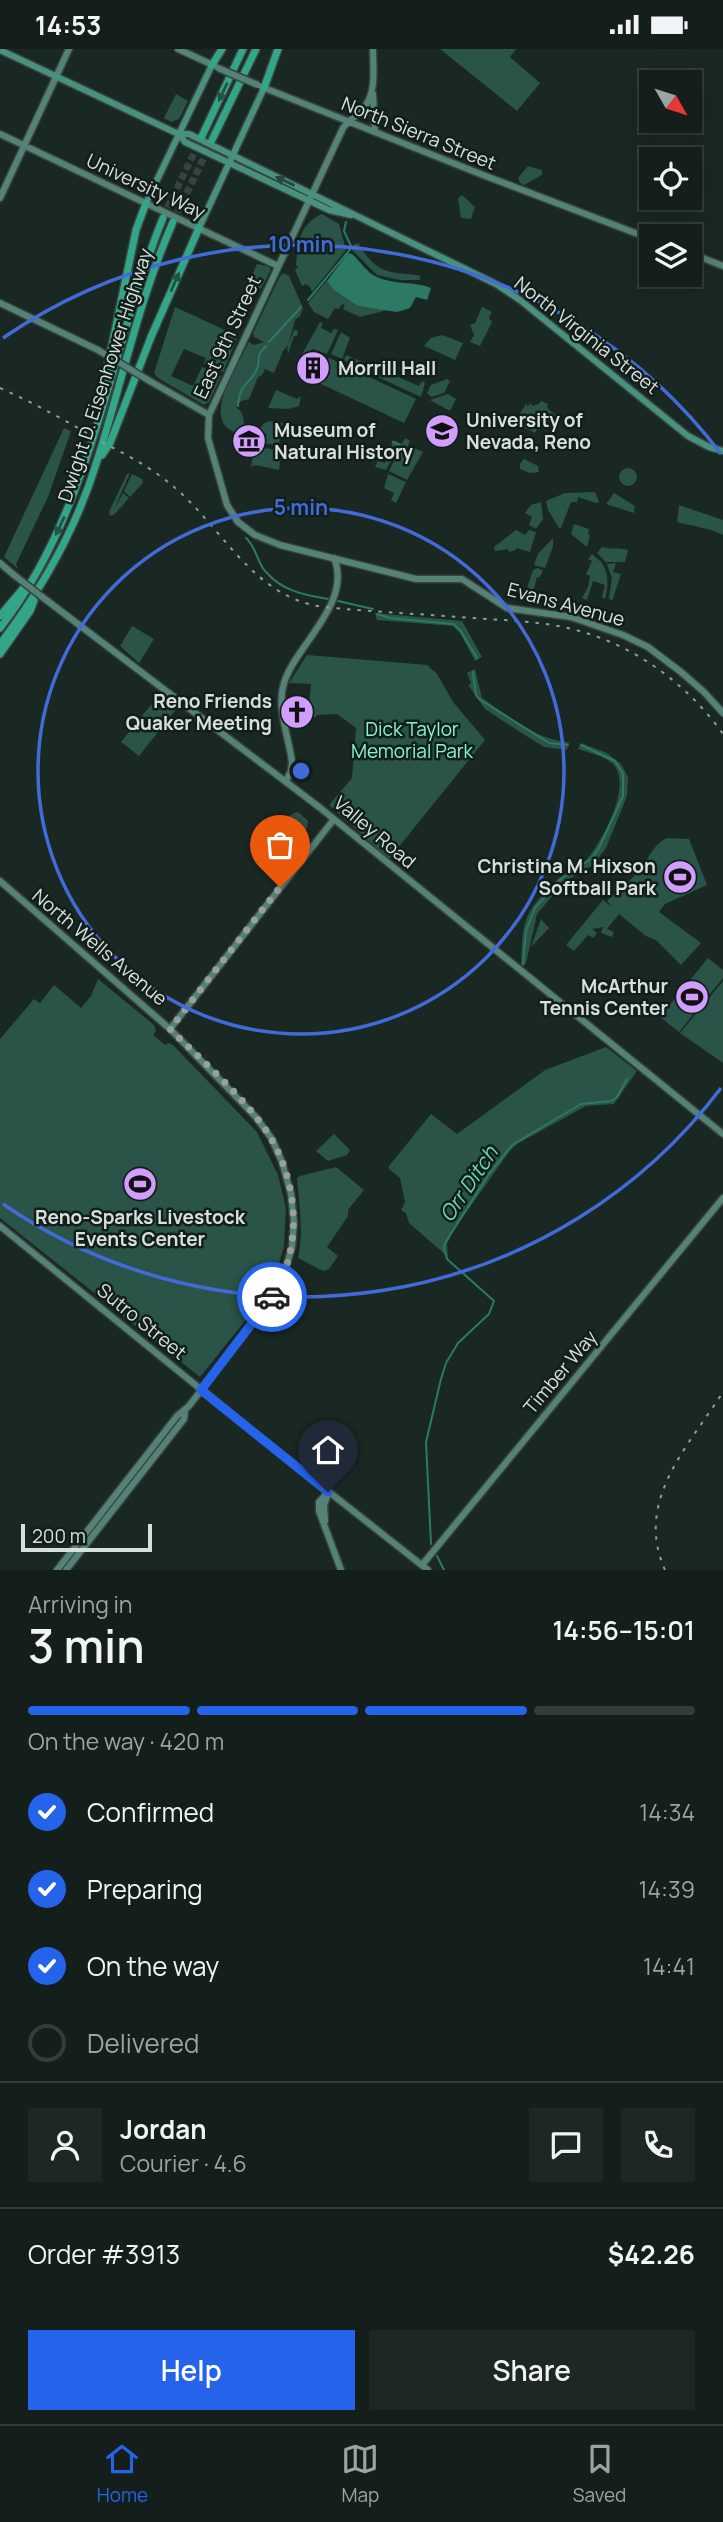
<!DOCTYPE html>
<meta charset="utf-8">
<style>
:root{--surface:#141e1a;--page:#1d2723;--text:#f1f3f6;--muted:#9da2a2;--line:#333c39;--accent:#2563eb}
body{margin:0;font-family:Manrope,sans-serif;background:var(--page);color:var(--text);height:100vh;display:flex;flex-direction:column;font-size:26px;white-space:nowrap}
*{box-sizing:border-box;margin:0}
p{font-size:23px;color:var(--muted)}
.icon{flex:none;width:38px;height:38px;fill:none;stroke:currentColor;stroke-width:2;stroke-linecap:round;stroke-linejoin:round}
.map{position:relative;height:1521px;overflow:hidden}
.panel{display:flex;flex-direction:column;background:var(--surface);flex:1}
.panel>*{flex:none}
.needle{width:46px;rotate:129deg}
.buttons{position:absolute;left:639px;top:21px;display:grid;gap:14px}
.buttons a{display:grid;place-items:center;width:63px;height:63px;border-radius:0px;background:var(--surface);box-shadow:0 4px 18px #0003,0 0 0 2px var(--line);font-size:35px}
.scale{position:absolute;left:21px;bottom:18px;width:131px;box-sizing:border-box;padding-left:7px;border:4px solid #d8e0dd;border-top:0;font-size:19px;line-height:24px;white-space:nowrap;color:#d8e0dd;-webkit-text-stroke:5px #111e1a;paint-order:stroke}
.pin{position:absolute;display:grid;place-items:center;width:60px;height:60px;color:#fff;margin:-72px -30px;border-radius:50% 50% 50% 0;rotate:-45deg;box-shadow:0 0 7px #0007}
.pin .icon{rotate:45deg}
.courier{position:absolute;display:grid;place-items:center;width:70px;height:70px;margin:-35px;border:5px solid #2563eb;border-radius:50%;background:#fff;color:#222;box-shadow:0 2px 9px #0007}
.headline em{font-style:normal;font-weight:600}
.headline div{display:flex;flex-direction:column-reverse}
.headline{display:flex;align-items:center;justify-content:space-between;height:119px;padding:0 28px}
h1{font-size:46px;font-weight:600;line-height:52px}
.bar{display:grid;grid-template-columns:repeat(4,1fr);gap:10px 7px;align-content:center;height:84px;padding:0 28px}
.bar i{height:9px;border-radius:5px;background:var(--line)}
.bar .on{background:var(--accent)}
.bar p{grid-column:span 4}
.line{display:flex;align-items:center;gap:18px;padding:0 28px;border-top:2px solid var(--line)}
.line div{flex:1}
.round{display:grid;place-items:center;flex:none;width:74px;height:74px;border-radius:0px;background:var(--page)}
ol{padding:0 28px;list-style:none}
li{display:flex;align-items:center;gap:21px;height:77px}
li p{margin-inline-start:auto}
li .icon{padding:7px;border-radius:50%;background:var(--accent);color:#fff;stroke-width:4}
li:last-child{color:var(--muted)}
li i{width:38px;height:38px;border:4px solid var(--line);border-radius:50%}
.cta{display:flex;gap:14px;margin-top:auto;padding:14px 28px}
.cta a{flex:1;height:80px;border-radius:0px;background:var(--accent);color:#fff;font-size:28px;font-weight:600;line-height:80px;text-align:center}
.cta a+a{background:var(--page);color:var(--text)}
.status{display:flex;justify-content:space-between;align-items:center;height:49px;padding:0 35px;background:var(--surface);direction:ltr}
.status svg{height:19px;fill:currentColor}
.dock{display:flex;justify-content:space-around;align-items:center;height:98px;border-top:2px solid var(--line);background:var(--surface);font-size:19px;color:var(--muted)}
.dock a{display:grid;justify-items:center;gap:4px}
.dock .on{color:var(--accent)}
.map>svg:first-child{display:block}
.green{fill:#2a5447}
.water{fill:#2c7a65}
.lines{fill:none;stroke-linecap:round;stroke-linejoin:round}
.stream{stroke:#2c7a65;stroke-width:2}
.highway-tunnel{stroke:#36443f;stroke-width:7;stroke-dasharray:7 3.5;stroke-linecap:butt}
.secondary-casing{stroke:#38423f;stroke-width:9}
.primary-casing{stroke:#38423f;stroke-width:9}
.highway-casing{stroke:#38423f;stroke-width:10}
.secondary{stroke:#558276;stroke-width:6}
.primary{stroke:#47917e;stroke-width:6}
.highway{stroke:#33a588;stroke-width:7}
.rail{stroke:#919b97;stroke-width:2;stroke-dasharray:3.5 7;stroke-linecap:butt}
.secondary-bridge-casing{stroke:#38423f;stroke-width:9;stroke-linecap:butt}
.secondary-bridge{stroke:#558276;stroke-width:6}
.oneway{fill:#1f5446}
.oneway2{fill:#24463d}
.done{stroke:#96a09c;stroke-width:7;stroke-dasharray:0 12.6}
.route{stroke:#2563eb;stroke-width:9}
.ring{fill:none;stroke:#426bd9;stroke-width:3.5}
.labels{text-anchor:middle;stroke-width:5;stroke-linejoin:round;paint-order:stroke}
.street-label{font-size:19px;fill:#d8e0dd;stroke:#111e1a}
.poi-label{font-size:19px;font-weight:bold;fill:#d8e0dd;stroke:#111e1a;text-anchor:start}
.park-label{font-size:19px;fill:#86f4d3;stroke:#111e1a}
.water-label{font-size:21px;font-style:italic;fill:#6bdaba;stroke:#111e1a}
.centre{fill:#426bd9;stroke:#111e1a;stroke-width:3.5}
.ring-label{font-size:21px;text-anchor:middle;font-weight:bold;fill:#426bd9;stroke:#111e1a;stroke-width:5;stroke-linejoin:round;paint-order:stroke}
</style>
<div class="status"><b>14:53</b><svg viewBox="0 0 49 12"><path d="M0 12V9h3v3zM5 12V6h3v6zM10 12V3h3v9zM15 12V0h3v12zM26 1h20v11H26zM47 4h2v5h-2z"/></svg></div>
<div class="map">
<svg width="723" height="1521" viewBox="0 0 723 1521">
<rect width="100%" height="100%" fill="#1a2823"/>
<!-- green -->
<path class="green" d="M440,0H516L510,8L540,34L517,62Z
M176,45L188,52L179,70L171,73L164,69Z
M528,117L542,121V126L524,136L520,134L518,129Z
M462,146L475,158L471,170L461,169L458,149Z
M322,165L339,175L346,201L312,243L310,238L306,235L302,237L295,221L298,218L296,216C298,193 299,176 322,165Z
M358,194C376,223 384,223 417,226L420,227V231H400L377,226L352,201L353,196Z
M257,215L268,217L271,220L261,240L250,231Z
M284,224L289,227L303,259L300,267L295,271L288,296L294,281L298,282L297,287H294L289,301L290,305L287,301L288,296L283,302L274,324L265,320L262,326L258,328L249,350L241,352L236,358C245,364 245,375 243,385C195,379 238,316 249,293L254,296L264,293L254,288L253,284L280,227Z
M327,231L358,257L387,261C378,264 369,265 360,268L343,260L345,256L342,255L339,260L335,259L328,270L314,263L308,254Z
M175,258L238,287L223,323L204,314L206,309L184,300L171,327L193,337L202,318L221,327L209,353L204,356L158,329L154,324Z
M482,258L492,263L489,269L492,273L480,297L470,293L474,286L470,276L475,274Z
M320,273L323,274L321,279L331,284L334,280L338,281L327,305L313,300L301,307Z
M341,283L350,289L342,310L331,305Z
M442,286L463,294L455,311L424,297L431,289Z
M346,306L380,320L377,327L344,311Z
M329,309L416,350L404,374L317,333Z
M382,321L419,337L422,332L425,334L421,348L378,328Z
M447,330L450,332L444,344L431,348L427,344L431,336Z
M276,341L297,350L301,347L299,357L288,360L268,359Z
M448,345L456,350L450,362L430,351Z
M541,352L548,355L547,359L557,367L551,373L542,372L535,384L513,373V365L518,367L527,354V358L531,354L532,357L539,355Z
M269,372L283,374L282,378L275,383L280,388L279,397L258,393L259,386L268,387L260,380L263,375Z
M64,379L71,382L48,448L16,515L18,520L4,508Z
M405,389L410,392L404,405L393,408L386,421L375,418L378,411L385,414L393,391L402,395Z
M410,397L423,403L407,431L389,422L395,410L397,411L407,405L415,406L407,403Z
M260,398L281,402L279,421L255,416L251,418L254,399Z
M524,410L538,417L539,423L530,424L520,420V415Z
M619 428a9 9 0 1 1 18 0a9 9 0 1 1-18 0Z
M130,424L114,461L123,444L129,449L114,466L110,467L109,463L127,425Z
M132,425L142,430L143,434L130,448L124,442Z
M388,425L406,433L396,454L391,451L394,444L384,439Z
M595,443L599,453L596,454L578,448L577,453H571L561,479H559L548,461L546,452L565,444Z
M614,444L635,457L634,464L606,455Z
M541,453L543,470L536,480L529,476L532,468L525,464L531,456Z
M679,456L723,471V486C709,479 692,477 677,473Z
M574,475L589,480L588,485L590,486L587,498L571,485Z
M516,481L525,486L529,481L536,483L530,503L516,499V501L509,503L508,500L495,502L494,498Z
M553,489V497L545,519L534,516L538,505Z
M602,498C612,501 618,498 628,501L625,513H606L597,504Z
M592,505L598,510L597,514L599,510C609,523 609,534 605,550L602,548L605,536L593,532L587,551L582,549L588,538L590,527L586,525L592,512L588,510Z
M616,514L613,523L621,525L612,552L609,549L612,529L607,515Z
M537,519L543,521L540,528H537L534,540L535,546L526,542L533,521Z
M375,564L462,572L482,608L475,612L460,584L453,577L377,571Z
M132,577L154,590L139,614L120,597Z
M307,606L427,616L437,625L453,653L485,691L389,810L329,756L352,729L356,679L337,665L316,666V668L308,669L311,635L289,634Z
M475,620L482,649C509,667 536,691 569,693L567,701L544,698L520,683L485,660L468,636L471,634L467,624Z
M163,648L177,659L139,707L121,693L151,656Z
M581,694L607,704L621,715L628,728L627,747L606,799L593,816L563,834L537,865L527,910L525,916L521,917C522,898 521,875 532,859C539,849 552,833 562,827C571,821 581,818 588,809C603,790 633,736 613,715C604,707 590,704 578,700Z
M298,763L308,772C307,791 288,811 270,816L260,806C262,789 281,768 298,763Z
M667,789L689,790L707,836L665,855L659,863L701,894L681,916L656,891L646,887L619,865L607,880L614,883L612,888L601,884L603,878L592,880L597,884L593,889L588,886L574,902L566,896L603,851L613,859L607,852C617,842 628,834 637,824C647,813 653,795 667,789Z
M541,870L549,879L531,898Z
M708,909L723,921V929L679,983L660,968Z
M98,930L154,976L156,982L153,986L165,996L168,994L173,996L257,1083L278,1126L286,1159L284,1197L276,1225L260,1253L200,1328L0,1169V990L34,950L40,954L54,936L81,959L91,947Z
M723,932V1014L680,984Z
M606,998L637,1022L614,1055L586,1057L517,1095L509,1103L453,1182L447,1195L448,1208L409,1174L406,1164L401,1161L405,1153L400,1129L389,1120V1117L431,1065L457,1085L545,1021Z
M334,1085L350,1101L347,1106L328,1112L316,1102Z
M336,1118L364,1141L348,1161V1167L327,1198L338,1207L329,1220L323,1222L298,1209C304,1181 299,1157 297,1129L300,1127Z"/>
<!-- water -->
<path class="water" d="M348,204L352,205C360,212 367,224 377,228C394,236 414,232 431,239L427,251L416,248L410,259L397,263L358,257L334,241L327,232Z"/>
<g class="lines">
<!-- stream -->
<path class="stream" d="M346,173L344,182L351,197
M308,251L352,198
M269,293L301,258
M238,357C240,334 247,338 256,322C262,312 254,308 266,297
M393,393L399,396
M400,399L401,407
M246,489C257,499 257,514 266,523C282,542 305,546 328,550
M338,552L373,560
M377,565L390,569L453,575L460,581L477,609
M473,623L476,646L479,650L549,694L568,696
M523,915L526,882L535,859L561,830L591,810L599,799L623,747V725L615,712L581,696
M431,1495L426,1393L441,1330L446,1314L458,1294L489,1265L494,1252L447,1210L444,1200L445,1194L489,1125L512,1096L581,1055L611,1052L617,1048L627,1030
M437,1507L444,1521"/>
<!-- highway-tunnel -->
<path class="highway-tunnel" d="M163,168L199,94
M173,173L209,98"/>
<!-- secondary casing -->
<g class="secondary-casing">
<path id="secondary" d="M178,0L215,17
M373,0C373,20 377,44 363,60C357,67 349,71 343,79L209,366L208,389L227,456L238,473L255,486L280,496L416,530H462L507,559L571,568L623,586L648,598L681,623L704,643L723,664
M262,38L483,126L651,190
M373,45L375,83
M0,85L278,217
M0,149L69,0
M690,204L723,217
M0,254L98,301
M148,331L209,366
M0,514L14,526
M41,547L319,758L723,1085
M286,732L291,722L292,713C289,688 276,659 284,634C295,597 353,554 334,509
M0,832L170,980L255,1067L272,1090L282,1113L291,1145L294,1173L292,1198L283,1228L268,1254L189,1357L177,1367L57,1521
M170,980L334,770
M0,1177L267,1394L428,1521
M328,1443L319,1453V1462L341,1521
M325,1472L324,1456L328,1445
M422,1516L723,1149
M66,1521L184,1370L185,1363"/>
</g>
<!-- primary casing -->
<g class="primary-casing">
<path id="primary" d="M0,1L172,82L179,85H189L496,235L520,251L688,387L709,398L723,402
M179,85L185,93L329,161L351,166
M146,154L212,16
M199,179L264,39"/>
</g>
<!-- highway casing -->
<g class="highway-casing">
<path id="highway" d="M212,16L222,0
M264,39L278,0
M202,87L243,0
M212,91L256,0
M105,330L136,181L146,154
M102,406L110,394L151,288L199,179
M0,567L26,536
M0,579C93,460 108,305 163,169
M0,595C42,540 77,478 97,412C122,333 139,250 173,173
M0,605L30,562L34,552"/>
</g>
<!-- secondary -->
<use href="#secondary" class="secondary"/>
<!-- primary -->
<use href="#primary" class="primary"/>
<!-- highway -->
<use href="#highway" class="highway"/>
<!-- rail -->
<path class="rail" d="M0,339C36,355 70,374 104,394C125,405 146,416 164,430C220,471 248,547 323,558C373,563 423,565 472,569C501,571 530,572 558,577C624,589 684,630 723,685
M665,1521C634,1452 688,1398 723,1343"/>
<!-- secondary-bridge casing -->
<g class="secondary-bridge-casing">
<path id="secondary-bridge" d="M218,19L258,36
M98,301L148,331
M14,526L41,547"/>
</g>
<!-- secondary-bridge -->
<use href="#secondary-bridge" class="secondary-bridge"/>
</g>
<!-- one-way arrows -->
<defs><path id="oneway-solid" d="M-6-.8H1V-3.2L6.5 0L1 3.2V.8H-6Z" transform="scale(1.75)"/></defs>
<g class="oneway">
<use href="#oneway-solid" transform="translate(223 43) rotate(115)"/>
<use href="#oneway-solid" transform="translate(175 233) rotate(-66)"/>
<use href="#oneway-solid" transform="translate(60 477) rotate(115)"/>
</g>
<use class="oneway2" href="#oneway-solid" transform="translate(285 132) rotate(-155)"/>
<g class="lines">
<!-- done -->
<path class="done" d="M272,1248C305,1196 298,1126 263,1077C237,1041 201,1011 170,980L280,838"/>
<!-- route -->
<path class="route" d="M272,1248L201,1341L328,1443"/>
</g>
<!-- distance rings -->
<g class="ring">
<circle cx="301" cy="722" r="263"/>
<path d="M721 1039A526 526 0 0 1 3 1155M3 289A526 526 0 0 1 721 405"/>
</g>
<!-- icons -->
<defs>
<g id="building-disc" transform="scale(1.75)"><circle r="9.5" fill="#d19dfe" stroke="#111e1a"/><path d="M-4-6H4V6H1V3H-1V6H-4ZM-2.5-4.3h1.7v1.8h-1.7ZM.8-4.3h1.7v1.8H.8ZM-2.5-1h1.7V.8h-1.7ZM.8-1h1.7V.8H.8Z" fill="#111"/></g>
<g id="university-disc" transform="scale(1.75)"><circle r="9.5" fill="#d19dfe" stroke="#111e1a"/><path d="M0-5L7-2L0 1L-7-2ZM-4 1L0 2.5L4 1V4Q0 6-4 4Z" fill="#111"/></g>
<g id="museum-disc" transform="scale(1.75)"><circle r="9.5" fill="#d19dfe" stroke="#111e1a"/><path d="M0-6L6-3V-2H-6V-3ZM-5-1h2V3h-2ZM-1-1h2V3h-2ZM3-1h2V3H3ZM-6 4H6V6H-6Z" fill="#111"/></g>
<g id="church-disc" transform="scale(1.75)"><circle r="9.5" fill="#d19dfe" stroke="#111e1a"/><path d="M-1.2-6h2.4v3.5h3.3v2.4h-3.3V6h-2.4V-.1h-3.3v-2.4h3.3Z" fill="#111"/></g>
<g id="stadium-disc" transform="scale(1.75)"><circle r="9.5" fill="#d19dfe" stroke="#111e1a"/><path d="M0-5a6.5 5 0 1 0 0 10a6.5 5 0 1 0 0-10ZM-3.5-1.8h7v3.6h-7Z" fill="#111"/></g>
</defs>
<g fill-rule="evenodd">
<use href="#building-disc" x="313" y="319"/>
<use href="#university-disc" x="442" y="382"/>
<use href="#museum-disc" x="249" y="392"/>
<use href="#church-disc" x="297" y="663"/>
<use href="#stadium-disc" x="680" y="828"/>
<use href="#stadium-disc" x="692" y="948"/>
<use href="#stadium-disc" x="140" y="1135"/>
</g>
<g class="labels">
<!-- street labels -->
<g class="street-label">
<text transform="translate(419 84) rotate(22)" y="7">North Sierra Street</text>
<text transform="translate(146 137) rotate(25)" y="7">University Way</text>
<text transform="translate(587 286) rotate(38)" y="7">North Virginia Street</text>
<text transform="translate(227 288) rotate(-65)" y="7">East 9th Street</text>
<text transform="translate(105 326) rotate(-72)" y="7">Dwight D. Eisenhower Highway</text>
<text transform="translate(566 555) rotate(15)" y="7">Evans Avenue</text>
<text transform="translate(375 783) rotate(40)" y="7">Valley Road</text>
<text transform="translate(100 898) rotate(40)" y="7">North Wells Avenue</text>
<text transform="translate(142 1272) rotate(39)" y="7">Sutro Street</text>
<text transform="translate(560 1323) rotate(-50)" y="7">Timber Way</text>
</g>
<!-- poi labels -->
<g class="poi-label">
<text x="338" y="326">Morrill Hall</text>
<text x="466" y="378">University of<tspan x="466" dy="22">Nevada, Reno</tspan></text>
<text x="274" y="388">Museum of<tspan x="274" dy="22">Natural History</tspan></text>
<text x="272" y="659" text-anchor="end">Reno Friends<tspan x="272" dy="22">Quaker Meeting</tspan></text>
<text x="656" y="824" text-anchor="end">Christina M. Hixson<tspan x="656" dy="22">Softball Park</tspan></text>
<text x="668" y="944" text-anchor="end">McArthur<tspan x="668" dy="22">Tennis Center</tspan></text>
<text x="140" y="1175" text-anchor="middle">Reno-Sparks Livestock<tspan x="140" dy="22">Events Center</tspan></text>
</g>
<!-- park labels -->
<g class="park-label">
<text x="412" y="687">Dick Taylor<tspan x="412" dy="22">Memorial Park</tspan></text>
</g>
<!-- water labels -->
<g class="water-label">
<text transform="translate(469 1135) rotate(-56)" y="7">Orr Ditch</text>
</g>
</g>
<circle cx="301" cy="722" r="10" class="centre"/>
<g class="ring-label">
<text x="301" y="203">10 min</text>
<text x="301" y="466">5 min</text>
</g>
</svg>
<div class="buttons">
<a><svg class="needle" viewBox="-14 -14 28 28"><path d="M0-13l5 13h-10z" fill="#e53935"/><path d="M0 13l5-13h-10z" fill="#9da2a2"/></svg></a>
<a><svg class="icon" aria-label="locate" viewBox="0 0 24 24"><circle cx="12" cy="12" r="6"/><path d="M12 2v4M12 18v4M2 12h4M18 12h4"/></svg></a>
<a><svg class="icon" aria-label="layers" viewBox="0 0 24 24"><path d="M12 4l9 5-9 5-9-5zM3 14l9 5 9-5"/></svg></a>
</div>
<div class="scale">200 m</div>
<div class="pin" style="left:280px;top:838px;background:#ea580c"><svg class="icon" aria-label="bag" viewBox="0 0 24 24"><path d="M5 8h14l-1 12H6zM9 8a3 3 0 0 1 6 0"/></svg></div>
<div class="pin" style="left:328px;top:1443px;background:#1f2937"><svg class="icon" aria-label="home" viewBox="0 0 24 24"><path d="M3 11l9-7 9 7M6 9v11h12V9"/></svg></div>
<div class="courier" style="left:272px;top:1248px"><svg class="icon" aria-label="car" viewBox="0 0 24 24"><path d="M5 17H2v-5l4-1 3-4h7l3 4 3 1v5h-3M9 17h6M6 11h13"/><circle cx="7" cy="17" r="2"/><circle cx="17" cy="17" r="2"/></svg></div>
</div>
<section class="panel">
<div class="headline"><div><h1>3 min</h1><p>Arriving in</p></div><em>14:56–15:01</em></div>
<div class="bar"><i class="on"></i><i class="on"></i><i class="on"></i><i></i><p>On the way · 420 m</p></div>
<ol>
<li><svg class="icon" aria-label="check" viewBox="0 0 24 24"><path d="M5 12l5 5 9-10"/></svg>Confirmed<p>14:34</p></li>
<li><svg class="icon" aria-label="check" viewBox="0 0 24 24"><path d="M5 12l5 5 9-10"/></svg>Preparing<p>14:39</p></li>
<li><svg class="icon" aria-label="check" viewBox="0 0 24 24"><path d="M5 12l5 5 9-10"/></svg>On the way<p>14:41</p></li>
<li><i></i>Delivered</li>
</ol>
<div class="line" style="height:126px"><a class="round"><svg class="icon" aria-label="person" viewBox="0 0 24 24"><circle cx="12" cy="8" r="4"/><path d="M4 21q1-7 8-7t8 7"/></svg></a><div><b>Jordan</b><p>Courier · 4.6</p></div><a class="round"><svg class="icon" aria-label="chat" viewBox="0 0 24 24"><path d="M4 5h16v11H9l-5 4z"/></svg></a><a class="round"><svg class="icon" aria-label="phone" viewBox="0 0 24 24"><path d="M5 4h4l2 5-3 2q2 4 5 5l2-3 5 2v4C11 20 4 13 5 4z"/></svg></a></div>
<div class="line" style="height:91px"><div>Order #3913</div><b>$42.26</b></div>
<div class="cta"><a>Help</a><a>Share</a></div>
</section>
<nav class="dock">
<a class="on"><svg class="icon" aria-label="home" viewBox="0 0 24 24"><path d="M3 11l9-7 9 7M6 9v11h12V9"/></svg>Home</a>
<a><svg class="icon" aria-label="map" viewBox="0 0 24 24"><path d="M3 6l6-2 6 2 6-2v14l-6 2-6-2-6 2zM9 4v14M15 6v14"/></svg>Map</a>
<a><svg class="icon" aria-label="saved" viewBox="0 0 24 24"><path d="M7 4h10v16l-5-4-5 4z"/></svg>Saved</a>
</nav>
